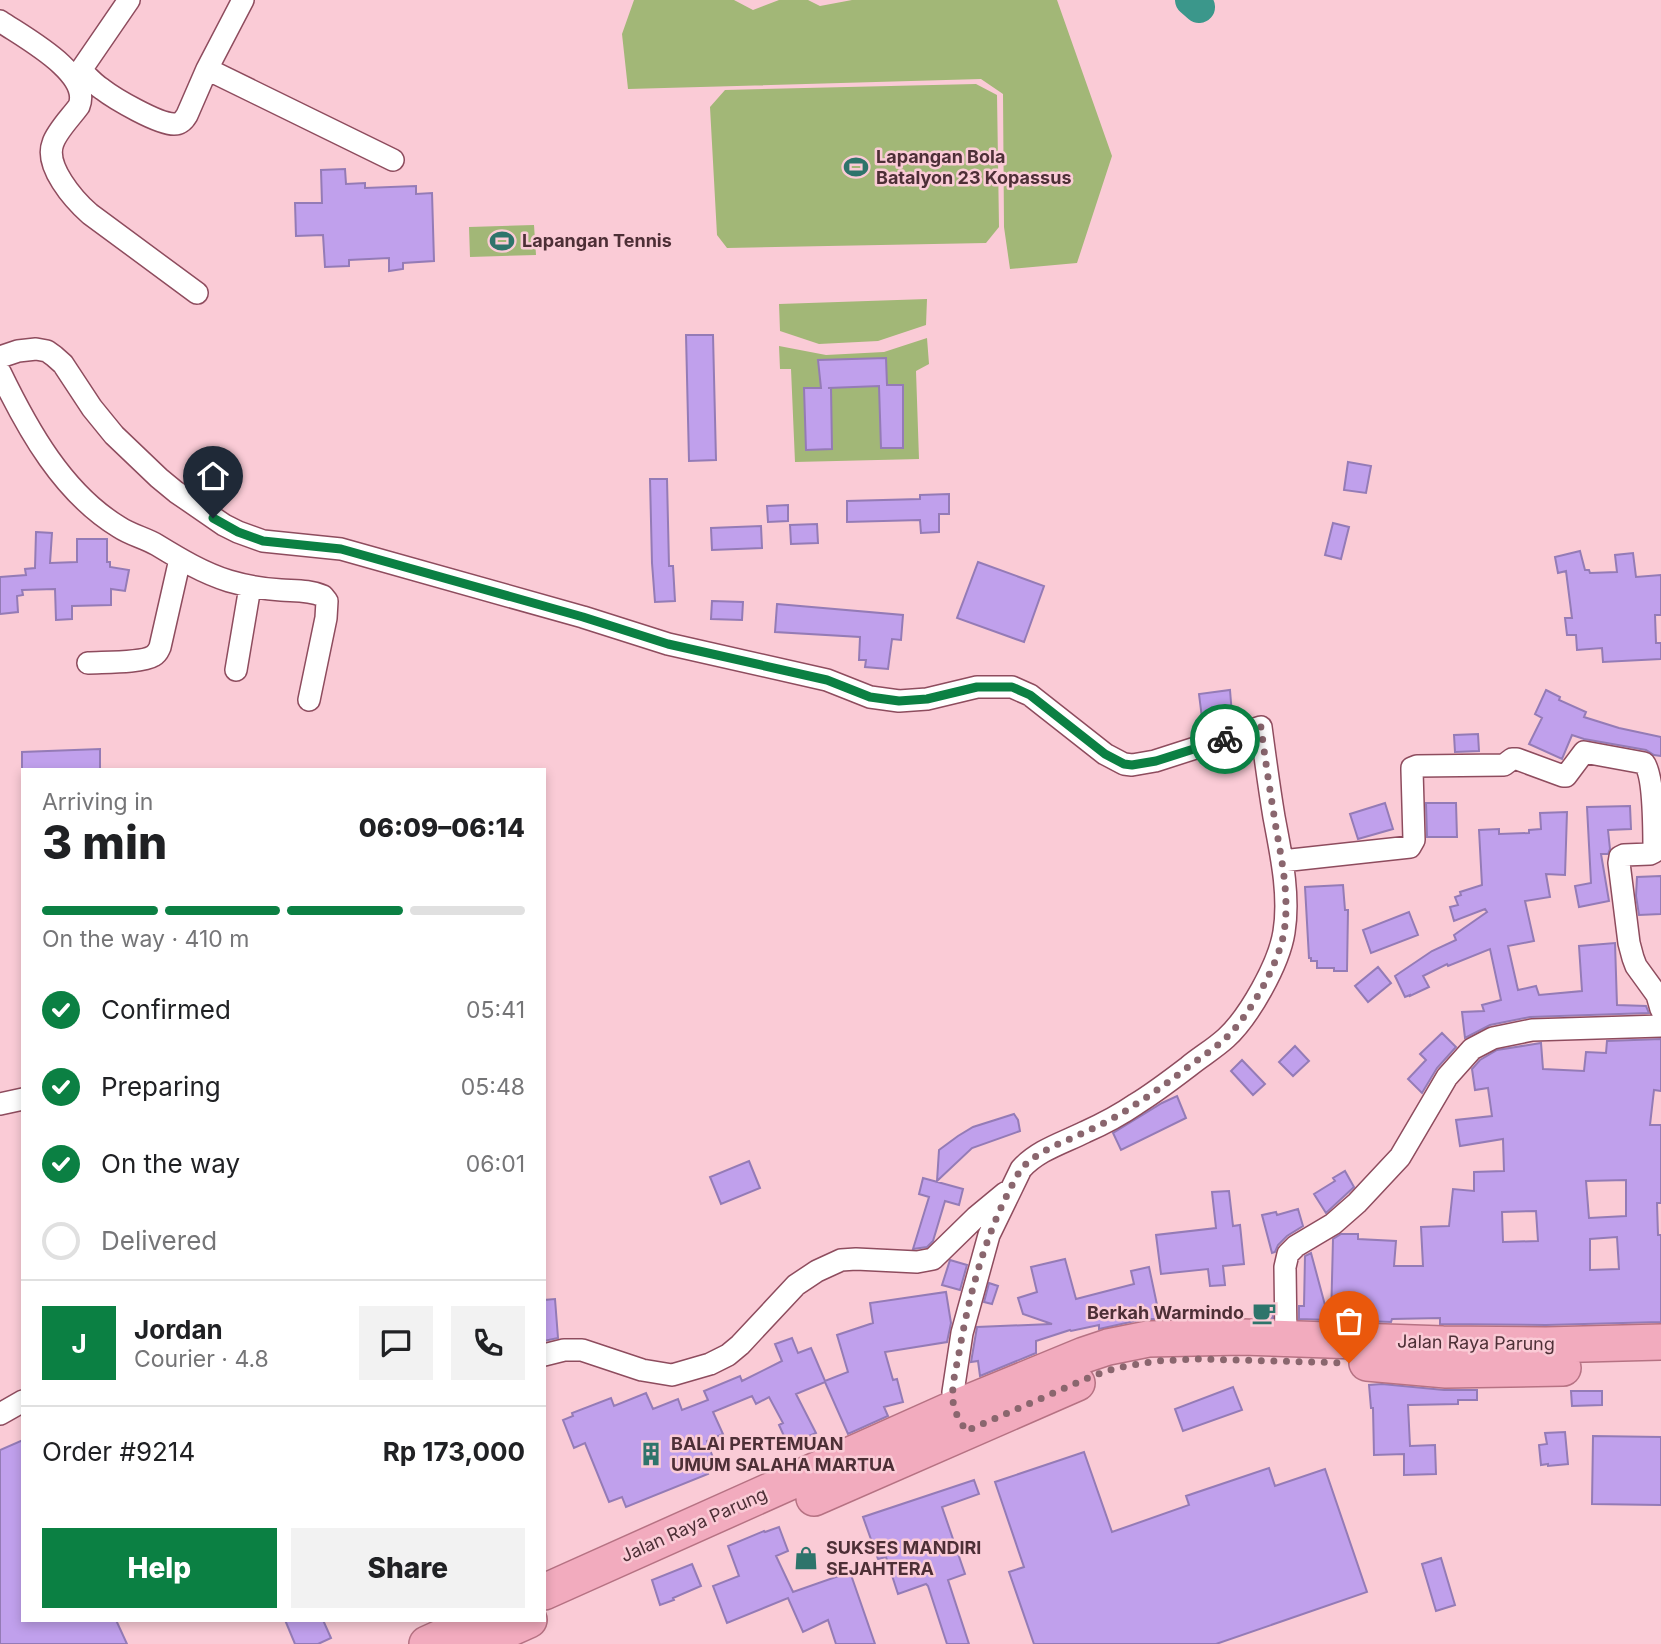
<!DOCTYPE html>
<meta charset="utf-8">
<style>
:root{--surface:#fff;--page:#f2f2f2;--text:#202124;--muted:#757577;--line:#e0e0e0;--accent:#0b8043}
body{margin:0;font-family:Inter,sans-serif;background:var(--page);color:var(--text);height:100vh;display:flex;flex-direction:column;font-size:26px;white-space:nowrap}
*{box-sizing:border-box;margin:0}
p{font-size:23px;color:var(--muted)}
.icon{flex:none;width:38px;height:38px;fill:none;stroke:currentColor;stroke-width:2;stroke-linecap:round;stroke-linejoin:round}
.map{position:relative;flex:1;overflow:hidden}
.details{position:absolute;left:21px;top:768px;width:525px;height:854px;display:flex;flex-direction:column;background:var(--surface);border-radius:0px;box-shadow:0 4px 10px #0003}
.details>*{flex:none}
.pin{position:absolute;display:grid;place-items:center;width:60px;height:60px;color:#fff;margin:-72px -30px;border-radius:50% 50% 50% 0;rotate:-45deg;box-shadow:0 0 7px #0007}
.pin .icon{rotate:45deg}
.courier{position:absolute;display:grid;place-items:center;width:70px;height:70px;margin:-35px;border:5px solid #0b8043;border-radius:50%;background:#fff;color:#222;box-shadow:0 2px 9px #0007}
.headline em{font-style:normal;font-weight:800}
.headline div{display:flex;flex-direction:column-reverse}
.headline{display:flex;align-items:center;justify-content:space-between;height:119px;padding:0 21px}
h1{font-size:46px;font-weight:800;line-height:52px}
.bar{display:grid;grid-template-columns:repeat(4,1fr);gap:10px 7px;align-content:center;height:84px;padding:0 21px}
.bar i{height:9px;border-radius:5px;background:var(--line)}
.bar .selected{background:var(--accent)}
.bar p{grid-column:span 4}
.line{display:flex;align-items:center;gap:18px;padding:0 21px;border-top:2px solid var(--line)}
.line div{flex:1}
.round{display:grid;place-items:center;flex:none;width:74px;height:74px;border-radius:0px;background:var(--page)}
ol{padding:0 21px;list-style:none}
li{display:flex;align-items:center;gap:21px;height:77px}
li p{margin-inline-start:auto}
li .icon{padding:7px;border-radius:50%;background:var(--accent);color:#fff;stroke-width:4}
li:last-child{color:var(--muted)}
li i{width:38px;height:38px;border:4px solid var(--line);border-radius:50%}
.cta{display:flex;gap:14px;margin-top:auto;padding:14px 21px}
.cta a{flex:1;height:80px;border-radius:0px;background:var(--accent);color:#fff;font-size:28px;font-weight:800;line-height:80px;text-align:center}
.cta a+a{background:var(--page);color:var(--text)}
.map>svg:first-child{display:block}
.green{fill:#a2b777}
.lines{fill:none;stroke-linecap:round;stroke-linejoin:round}
.river{stroke:#3b978b;stroke-width:32}
.building{fill:#c0a0ec;stroke:#947bb6;stroke-width:2;fill-rule:evenodd}
.minor-casing{stroke:#8e4c5e;stroke-width:24}
.trunk-casing{stroke:#b67283;stroke-width:38}
.minor{stroke:#fff;stroke-width:21}
.trunk{stroke:#f2abbe;stroke-width:35}
.done{stroke:#8a666e;stroke-width:7;stroke-dasharray:0 12.6}
.route{stroke:#0b8043;stroke-width:9}
.labels{text-anchor:middle;stroke-width:5;stroke-linejoin:round;paint-order:stroke}
.poi-label{font-size:18px;font-weight:bold;fill:#4d2f36;stroke:#facbd6;text-anchor:start}
.street-label{font-size:18px;fill:#4d2f36;stroke:#facbd6}
</style>
<div class="map">
<svg width="1661" height="1644" viewBox="0 0 1661 1644">
<rect width="100%" height="100%" fill="#facbd6"/>
<!-- green -->
<path class="green" d="M634,0H734L753,10L779,0H808L820,6L852,0H1057L1112,156L1077,263L1010,269L1004,227L1003,94L981,79L628,89L622,34Z
M976,84L997,95L999,227L986,243L727,248L717,235L710,107L725,90Z
M534,225L536,255L470,257L469,227Z
M927,299L926,325L878,341L819,344L780,331L779,304Z
M927,338L929,364L916,371L919,459L795,462L791,369H780L779,346L826,355L884,352Z"/>
<g class="lines">
<!-- river -->
<path class="river" d="M1191,0L1199,7"/>
</g>
<!-- building -->
<path class="building" d="M345,169L346,184L365,183V188L416,186V194L432,193L434,261L403,263V269L389,271V258L349,260V266L325,267L323,235L296,236L295,203H322L321,170Z
M686,335H713L716,460L689,461Z
M886,358L887,385H903V448H881L879,386L828,388H831L832,449L806,450L804,388H821L818,360Z
M1348,462L1371,466L1366,493L1344,490Z
M650,479H667L669,566H673L675,601L655,602L652,563Z
M949,494V514H939V532L921,533L920,520L847,522V501L920,499V495Z
M788,505V521L768,522L767,506Z
M1333,523L1349,527L1341,559L1325,555Z
M817,524L818,543L791,544L790,525Z
M761,526L762,548L712,550L711,528Z
M36,532L52,533L50,563L77,562V539H107V562H110V567L129,570L125,591L111,589V605L72,606V619L56,620L55,589L22,590L23,595L17,596L18,612L0,614V577L26,575L25,569L35,568Z
M1580,551L1585,570H1589L1590,573L1617,572L1615,555L1633,553L1636,577L1661,575V615H1655L1656,643H1661V659L1603,662L1602,648L1577,650L1576,635H1567L1565,618H1572L1566,571L1558,573L1555,557Z
M978,562L1044,586L1024,642L957,618Z
M712,601L743,602L742,620L711,619Z
M777,604L903,615L901,640L892,639L888,669L865,667L866,660H859L860,637L775,632Z
M1230,690L1232,715L1202,718L1199,694Z
M1546,690L1560,697L1559,700L1586,712L1584,717L1619,728L1661,737V756L1654,755L1646,750L1584,739L1572,735L1562,759L1529,744L1542,718L1535,714Z
M1478,734L1479,751L1455,752L1454,735Z
M100,749V770H22V752Z
M1385,803L1393,829L1358,839L1350,814Z
M1426,803H1456L1457,837H1427Z
M1630,806L1631,829L1608,830L1610,849L1608,854H1601L1609,901L1579,907L1575,886L1591,883L1587,807Z
M1567,812L1565,875L1546,874L1550,897L1525,901L1534,941L1508,946L1518,990L1536,986L1539,995L1582,991L1579,946L1615,943L1617,1005L1646,1006L1649,1013L1530,1017L1490,1025L1465,1038L1462,1012L1484,1011L1482,1005L1501,1000L1490,949L1448,966L1447,964L1423,976L1429,987L1410,996V995L1405,997L1395,976L1432,951L1456,940L1454,935L1487,912L1485,909L1454,921L1450,907L1458,905L1455,897L1461,895L1460,892L1482,885L1479,830L1499,829V834L1529,833V830L1541,829L1540,813Z
M1661,876V914L1639,915L1636,896L1637,877Z
M1343,885L1345,910H1348L1347,971H1334V968H1317V961H1311V958H1309L1305,887Z
M1409,912L1418,935L1371,953L1363,930Z
M1378,967L1391,983L1368,1002L1355,986Z
M1442,1033L1456,1047L1437,1068L1422,1093L1408,1079L1426,1060L1420,1054Z
M1661,1039V1091L1654,1090L1650,1125H1661V1203H1657L1658,1235H1661V1322L1546,1325L1440,1324V1318L1392,1319L1391,1322L1331,1320L1333,1239L1341,1234H1358V1239L1396,1241L1394,1266H1423L1421,1227L1449,1226L1453,1189L1474,1191V1172L1504,1171L1503,1139L1460,1146L1456,1120L1492,1116L1488,1088L1475,1090L1472,1069L1480,1060L1497,1050L1541,1043L1543,1069L1584,1071L1586,1052L1606,1053L1607,1041ZM1626,1180V1216L1589,1218L1586,1181ZM1536,1211L1538,1241L1503,1242L1502,1212ZM1617,1237L1619,1269L1590,1270V1239Z
M1295,1046L1309,1061L1293,1076L1279,1062Z
M1242,1060L1265,1084L1253,1095L1231,1071Z
M1177,1096L1186,1118L1121,1150L1113,1133L1162,1103Z
M1014,1114L1018,1120L1020,1131L972,1148L937,1181L939,1150L958,1136L973,1127Z
M749,1161L760,1188L721,1204L710,1177Z
M1345,1171L1354,1187L1326,1213L1314,1194L1335,1181L1333,1178Z
M923,1178L963,1189L959,1205L945,1201L933,1241L927,1247L913,1249L929,1197L919,1194Z
M1229,1191L1233,1226L1240,1225L1244,1264L1223,1266L1225,1285L1210,1286L1208,1269L1161,1274L1156,1235L1216,1228L1212,1192Z
M1298,1209L1303,1226L1287,1236L1278,1245L1275,1252L1272,1253L1262,1215L1276,1212L1277,1215Z
M1311,1253L1329,1320L1299,1319V1306H1304L1305,1256Z
M1065,1259L1076,1299L1134,1284L1131,1271L1149,1267L1160,1319H1144L1099,1329V1325L1071,1331L1070,1330L1036,1341V1353L980,1376L978,1361L971,1362L977,1327L1052,1324L1023,1314L1018,1298L1037,1292L1031,1267Z
M950,1260L967,1265L960,1290L942,1285Z
M989,1283L998,1286L992,1304L984,1302Z
M946,1292L951,1323L947,1342L885,1352L893,1380L897,1379L903,1402L884,1407L888,1416L848,1434L825,1382L796,1394L816,1433L788,1445L779,1425L783,1423L769,1397L756,1404L752,1396L713,1412L723,1434L707,1441L713,1458L703,1462L708,1474L626,1507L622,1497L609,1502L585,1443L574,1448L563,1420L573,1416L572,1413L611,1398L614,1406L646,1393L653,1409L678,1399L682,1410L708,1400L704,1391L740,1376L742,1381L782,1361L775,1344L792,1338L798,1353L811,1348L825,1381L848,1372L837,1335L873,1323L870,1303Z
M555,1299L558,1338L544,1341V1300Z
M1272,1307L1273,1318L1257,1317V1308Z
M1382,1384L1444,1390H1477V1400H1458V1404L1408,1405L1410,1446L1435,1445L1436,1474L1404,1475V1454L1374,1455L1373,1408H1371L1369,1385Z
M1233,1387L1242,1410L1183,1431L1175,1409Z
M1571,1391H1602V1405L1572,1406Z
M1565,1432L1568,1464L1548,1466V1464L1541,1465L1539,1445L1547,1444L1545,1433Z
M1593,1436L1661,1437V1505L1592,1504Z
M23,1440V1620H116L127,1644H0V1450Z
M1084,1452L1112,1532L1189,1505L1186,1496L1269,1468L1275,1486L1325,1469L1367,1592L1216,1644H1034L1009,1572L1024,1567L995,1482Z
M974,1480L979,1494L942,1507L965,1574L948,1580L969,1644H947L928,1586L926,1584L898,1594L886,1557L878,1559L863,1517Z
M779,1527L788,1551L776,1556L793,1592L850,1572L875,1644H836L828,1620L803,1632L788,1598L727,1623L713,1586L739,1576L728,1546L764,1531L765,1532Z
M1441,1558L1455,1605L1436,1611L1422,1564Z
M692,1564L701,1586L673,1598L674,1600L660,1605L652,1580Z
M285,1620H323L331,1638L318,1644H295Z"/>
<g class="lines">
<!-- minor casing -->
<g class="minor-casing">
<path id="minor" d="M0,21C23,37 92,73 79,106C71,117 57,131 53,143C44,166 74,200 90,214L197,293
M207,69L393,160
M81,70C88,77 94,84 102,89C115,99 158,124 174,124C181,124 184,120 187,115L207,69L243,0
M72,75L81,70L129,0
M0,357L18,351L36,349L47,351L54,356L63,364L92,408L114,435L159,478L176,492L224,525L238,532L263,541L341,549L583,617L668,644L827,680L870,697L899,701L927,699L977,687H1012L1030,695L1105,754L1124,764L1132,765L1155,761L1261,727C1265,757 1269,787 1274,817C1281,854 1290,895 1284,932C1279,964 1249,1017 1226,1038C1214,1049 1200,1057 1188,1067C1171,1080 1154,1093 1136,1104C1120,1115 1103,1124 1085,1132C1063,1143 1038,1150 1021,1169L989,1235L962,1333L953,1392L955,1408L959,1417
M0,372C28,430 63,493 119,527C131,535 145,538 157,545C180,559 203,573 229,581C246,586 263,589 281,590C295,591 310,590 323,596L327,601L326,618L309,700
M88,663C103,662 142,663 153,656C158,653 158,651 160,647L180,559
M236,670L250,587
M1282,861L1410,847L1414,840L1412,770V768L1417,766L1504,765L1512,759H1517L1563,776H1566L1584,752L1644,763C1654,775 1654,834 1654,852L1650,854L1624,855L1620,857L1619,863L1629,943L1633,958L1636,966L1657,995L1661,1009
M0,1104L23,1099
M1286,1338L1285,1267L1288,1254L1296,1246L1333,1224L1357,1203L1400,1157L1447,1077L1472,1049L1493,1038L1532,1030L1661,1026
M544,1355L564,1350H582L642,1370L672,1375L710,1364L728,1355L740,1345L796,1285L817,1271L841,1260L856,1259L917,1262L933,1259L976,1217L1005,1193
M0,1414L23,1401"/>
</g>
<!-- trunk casing -->
<g class="trunk-casing">
<path id="trunk" d="M1367,1363L1446,1370L1563,1368
M814,1498L1077,1383
M544,1592L955,1408L1084,1355L1108,1347L1148,1339L1242,1337L1443,1344L1546,1345L1661,1342
M427,1644L480,1620
M475,1644L529,1620"/>
</g>
<!-- minor -->
<use href="#minor" class="minor"/>
<!-- trunk -->
<use href="#trunk" class="trunk"/>
</g>
<g class="lines">
<!-- done -->
<path class="done" d="M1225,739L1261,727C1265,759 1270,790 1275,822C1281,857 1290,896 1284,932C1279,964 1249,1016 1226,1038C1214,1049 1201,1057 1188,1067C1171,1080 1154,1093 1136,1104C1120,1115 1103,1124 1085,1132C1063,1143 1038,1150 1021,1169C988,1225 970,1289 959,1353C956,1370 950,1389 954,1407C956,1415 962,1424 966,1431L1095,1375L1116,1368L1156,1361L1197,1359L1349,1363"/>
<!-- route -->
<path class="route" d="M213,518L238,532L263,541L341,549L583,617L668,644L827,680L870,697L899,701L927,699L977,687H1012L1030,695L1105,754L1124,764L1132,765L1156,761L1225,739"/>
</g>
<!-- icons -->
<defs>
<g id="stadium-bare" transform="scale(1.89)"><path d="M0-5a6.5 5 0 1 0 0 10a6.5 5 0 1 0 0-10ZM-3.5-1.8h7v3.6h-7Z" fill="#2e746b" stroke="#facbd6" stroke-width="2.5" paint-order="stroke"/></g>
<g id="cafe-bare" transform="scale(1.89)"><path d="M-5.5-4.5H6V0H3Q3 3.5 0 3.5H-2.5Q-5.5 3.5-5.5 0ZM3-3.2v2h1.7v-2ZM-6 4.5H4V6H-6Z" fill="#2e746b" stroke="#facbd6" stroke-width="2.5" paint-order="stroke"/></g>
<g id="building-bare" transform="scale(1.89)"><path d="M-4-6H4V6H1V3H-1V6H-4ZM-2.5-4.3h1.7v1.8h-1.7ZM.8-4.3h1.7v1.8H.8ZM-2.5-1h1.7V.8h-1.7ZM.8-1h1.7V.8H.8Z" fill="#2e746b" stroke="#facbd6" stroke-width="2.5" paint-order="stroke"/></g>
<g id="shop-bare" transform="scale(1.89)"><path d="M-5-2.5h2.3a2.7 3.5 0 0 1 5.4 0H5L5.5 6h-11ZM-1.5-2.5h3a1.5 2.3 0 0 0-3 0Z" fill="#2e746b" stroke="#facbd6" stroke-width="2.5" paint-order="stroke"/></g>
</defs>
<g fill-rule="evenodd">
<use href="#stadium-bare" x="856" y="167"/>
<use href="#stadium-bare" x="502" y="241"/>
<use href="#cafe-bare" x="1264" y="1313"/>
<use href="#building-bare" x="651" y="1454"/>
<use href="#shop-bare" x="806" y="1558"/>
</g>
<g class="labels">
<!-- poi labels -->
<g class="poi-label">
<text x="876" y="163">Lapangan Bola<tspan x="876" dy="21">Batalyon 23 Kopassus</tspan></text>
<text x="522" y="247">Lapangan Tennis</text>
<text x="1244" y="1319" text-anchor="end">Berkah Warmindo</text>
<text x="671" y="1450">BALAI PERTEMUAN<tspan x="671" dy="21">UMUM SALAHA MARTUA</tspan></text>
<text x="826" y="1554">SUKSES MANDIRI<tspan x="826" dy="21">SEJAHTERA</tspan></text>
</g>
<!-- street labels -->
<g class="street-label">
<text transform="translate(1476 1343) rotate(1)" y="6">Jalan Raya Parung</text>
<text transform="translate(694 1525) rotate(-24)" y="6">Jalan Raya Parung</text>
</g>
</g>
</svg>
<div class="pin" style="left:1349px;top:1363px;background:#ea580c"><svg class="icon" aria-label="bag" viewBox="0 0 24 24"><path d="M5 8h14l-1 12H6zM9 8a3 3 0 0 1 6 0"/></svg></div>
<div class="pin" style="left:213px;top:518px;background:#1f2937"><svg class="icon" aria-label="home" viewBox="0 0 24 24"><path d="M3 11l9-7 9 7M6 9v11h12V9"/></svg></div>
<div class="courier" style="left:1225px;top:739px"><svg class="icon" aria-label="bike" viewBox="0 0 24 24"><circle cx="6" cy="16" r="4"/><circle cx="18" cy="16" r="4"/><path d="M6 16l4-8h5l3 8M10 8l3 8H6M13 5h3"/></svg></div>
<section class="details">
<div class="headline"><div><h1>3 min</h1><p>Arriving in</p></div><em>06:09–06:14</em></div>
<div class="bar"><i class="selected"></i><i class="selected"></i><i class="selected"></i><i></i><p>On the way · 410 m</p></div>
<ol>
<li><svg class="icon" aria-label="check" viewBox="0 0 24 24"><path d="M5 12l5 5 9-10"/></svg>Confirmed<p>05:41</p></li>
<li><svg class="icon" aria-label="check" viewBox="0 0 24 24"><path d="M5 12l5 5 9-10"/></svg>Preparing<p>05:48</p></li>
<li><svg class="icon" aria-label="check" viewBox="0 0 24 24"><path d="M5 12l5 5 9-10"/></svg>On the way<p>06:01</p></li>
<li><i></i>Delivered</li>
</ol>
<div class="line" style="height:126px"><b class="round" style="background:var(--accent);color:#fff">J</b><div><b>Jordan</b><p>Courier · 4.8</p></div><a class="round"><svg class="icon" aria-label="chat" viewBox="0 0 24 24"><path d="M4 5h16v11H9l-5 4z"/></svg></a><a class="round"><svg class="icon" aria-label="phone" viewBox="0 0 24 24"><path d="M5 4h4l2 5-3 2q2 4 5 5l2-3 5 2v4C11 20 4 13 5 4z"/></svg></a></div>
<div class="line" style="height:91px"><div>Order #9214</div><b>Rp 173,000</b></div>
<div class="cta"><a>Help</a><a>Share</a></div>
</section>
</div>
